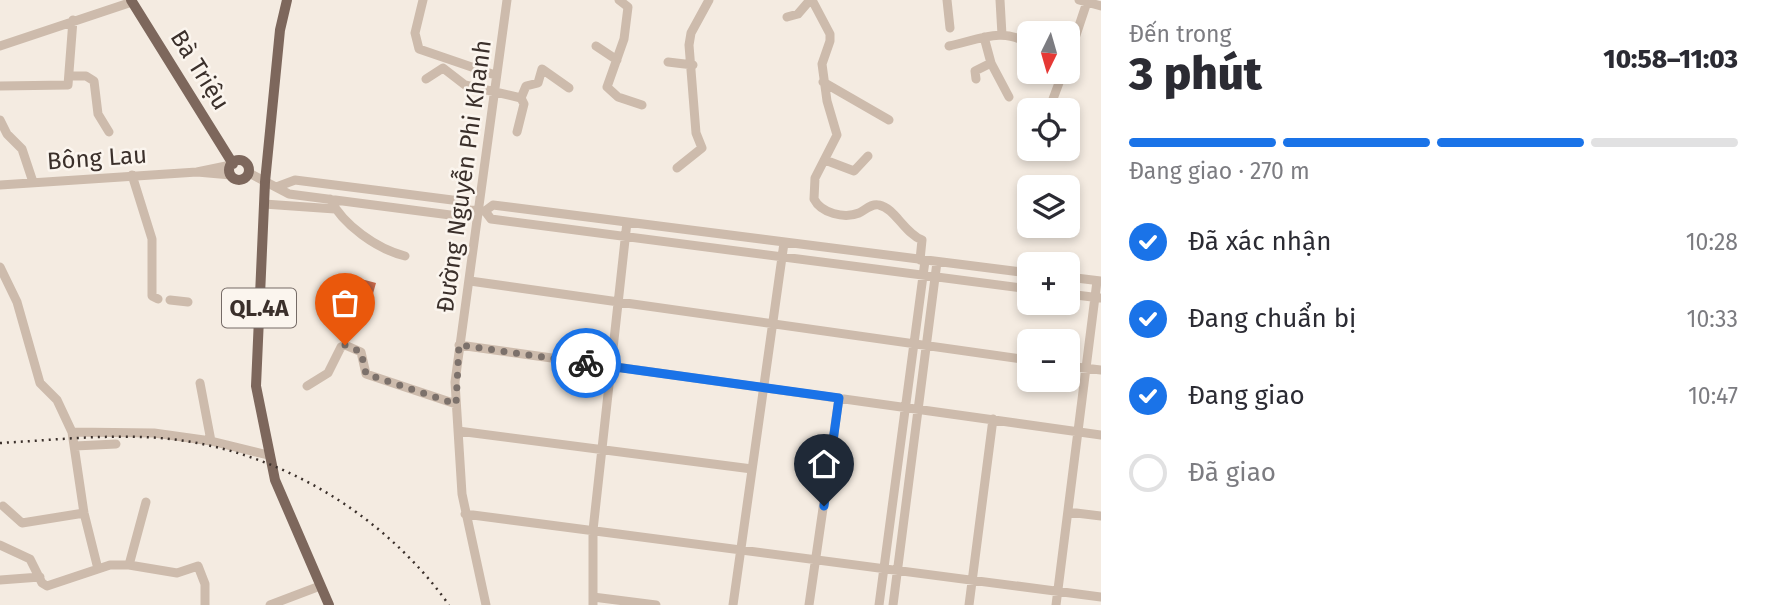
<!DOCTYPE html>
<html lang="vi">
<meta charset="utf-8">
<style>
:root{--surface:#fff;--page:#f7f7f7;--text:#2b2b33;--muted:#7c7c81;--line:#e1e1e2;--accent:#1a73e8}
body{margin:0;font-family:"Fira Sans",sans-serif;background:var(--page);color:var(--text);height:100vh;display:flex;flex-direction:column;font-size:26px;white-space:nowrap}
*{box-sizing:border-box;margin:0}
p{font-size:23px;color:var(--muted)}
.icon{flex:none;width:38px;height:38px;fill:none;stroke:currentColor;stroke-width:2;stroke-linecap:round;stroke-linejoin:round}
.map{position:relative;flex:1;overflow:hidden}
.sheet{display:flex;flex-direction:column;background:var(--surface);width:665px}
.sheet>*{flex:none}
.needle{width:46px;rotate:185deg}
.fabs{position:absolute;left:1017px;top:21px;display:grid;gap:14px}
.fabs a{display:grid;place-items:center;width:63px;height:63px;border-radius:10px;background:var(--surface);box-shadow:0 4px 10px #0003;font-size:35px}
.pin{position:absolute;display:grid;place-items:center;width:60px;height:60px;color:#fff;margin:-72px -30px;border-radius:50% 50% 50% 0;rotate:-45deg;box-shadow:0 0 7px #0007}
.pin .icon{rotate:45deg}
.courier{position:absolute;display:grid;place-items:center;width:70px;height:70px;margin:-35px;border:5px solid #1a73e8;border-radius:50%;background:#fff;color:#222;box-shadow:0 2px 9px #0007}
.headline em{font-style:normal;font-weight:800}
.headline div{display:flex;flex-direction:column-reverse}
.headline{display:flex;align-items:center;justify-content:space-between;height:119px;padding:0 28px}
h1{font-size:46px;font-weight:800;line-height:52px}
.bar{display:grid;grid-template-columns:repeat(4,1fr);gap:10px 7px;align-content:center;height:84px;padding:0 28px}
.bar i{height:9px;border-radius:5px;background:var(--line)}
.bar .selected{background:var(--accent)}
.bar p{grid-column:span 4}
ol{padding:0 28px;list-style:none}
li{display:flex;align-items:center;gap:21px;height:77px}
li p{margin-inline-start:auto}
li .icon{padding:7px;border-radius:50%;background:var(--accent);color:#fff;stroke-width:4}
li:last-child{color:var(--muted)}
li i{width:38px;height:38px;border:4px solid var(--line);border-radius:50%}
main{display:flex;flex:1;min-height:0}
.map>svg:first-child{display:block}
.building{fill:#c8694b}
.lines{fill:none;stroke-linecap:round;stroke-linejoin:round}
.minor{stroke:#cdbbac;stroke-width:9}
.major{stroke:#7d675c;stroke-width:10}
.rail{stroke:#3b302b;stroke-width:2.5;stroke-dasharray:2 5;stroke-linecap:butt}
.done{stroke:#7c716b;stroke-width:7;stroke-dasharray:0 12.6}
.route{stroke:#1a73e8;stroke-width:9}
.labels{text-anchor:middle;stroke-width:5;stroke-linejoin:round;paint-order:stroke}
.shield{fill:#fbf5ee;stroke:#756b66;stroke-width:2}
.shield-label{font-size:23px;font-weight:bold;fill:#3b302b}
.street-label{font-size:24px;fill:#3b302b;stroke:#fbf5ee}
</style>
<main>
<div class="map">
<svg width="1101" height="605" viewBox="0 0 1101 605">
<rect width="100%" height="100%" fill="#f4ebe1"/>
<!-- building -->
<path class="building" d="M350,276L376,283L365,322L338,314Z"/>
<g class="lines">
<!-- minor -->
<path class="minor" d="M423,0L415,33L419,49L495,75
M619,0L628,7L624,39L607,87L618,97L642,105
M812,0L830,34V41L822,64L827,101L837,135L815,178L814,199C821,213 844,219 859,213C865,210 872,203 879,205C895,208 904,233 922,240L920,260
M947,0L950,28
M1000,0L1002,35
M1079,0L1101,6
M787,17L798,14L810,0
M984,37L991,63L1009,97
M0,46L132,2
M596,46L617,60
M949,46C975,41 1005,25 1029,45
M1068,59L1087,2
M668,62L693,65
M70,76H86L94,81L98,114L109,132
M426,79L443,68L465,85L521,98L524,104L517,132
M976,79L975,71L991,63
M823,82L889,120
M0,86L68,85L73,20
M521,98L526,86L538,83L542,69L569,88
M1053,99L1063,72
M0,120L7,134L22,149L33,182
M825,160L854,171L868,156
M677,168L702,148L696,133L689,45L691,33L709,0
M197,172L231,165
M249,173L289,194L458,216L469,210L485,211L491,219L1029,289
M132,175L152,239V296L158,299
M0,185L197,172L231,175
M279,186L295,180L390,192L460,201L469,210
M330,199C343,225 377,249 405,256
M264,204L335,209
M485,211L493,205L1029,273
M0,267L17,302L40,383L57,400L72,432L84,513L98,569
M1068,277L1101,281
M470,281L1029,360
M1068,294L1100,298
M170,300L188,302
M459,345L1101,435
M1068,366L1101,370
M200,383L211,441
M307,386L328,373L341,347L345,345L361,352L366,374L456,404
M458,431L752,469
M72,432L154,433L211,441L268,455
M75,446L116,444
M3,506L22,523L84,513
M1068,512L1101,516
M465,514L1101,597
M0,545L30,559L42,583L47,586L110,565H129L177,573L198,566L205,584V605
M129,565L146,502
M0,580L40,577
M593,597L656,605
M270,605L320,586
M486,605L462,494L455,382L507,0
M593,605V530L627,222
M733,605L784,243
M809,605L839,398
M879,605L925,261
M893,605L937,262
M969,605L993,419
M1056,605L1097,281"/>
<!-- major -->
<path class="major" d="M131,0L233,164
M287,0L280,30L265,182L256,386L275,480L329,605
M229 170a10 10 0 1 1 20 0a10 10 0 1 1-20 0Z"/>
<!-- rail -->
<path class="rail" d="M0,443C56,440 114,433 170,439C280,451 385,515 449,605"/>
</g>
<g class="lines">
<!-- done -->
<path class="done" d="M345,345L361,352L366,374L456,404L459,345L586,363"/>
<!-- route -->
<path class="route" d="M586,363L839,398L824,506"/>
</g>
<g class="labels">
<!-- shield labels -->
<rect class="shield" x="222" y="288.5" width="74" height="39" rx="5"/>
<g class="shield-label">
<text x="259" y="316">QL.4A</text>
</g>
<!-- street labels -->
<g class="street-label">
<text transform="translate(200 70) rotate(58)" y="8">Bà Triệu</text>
<text transform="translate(97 158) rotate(-4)" y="8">Bông Lau</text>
<text transform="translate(464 176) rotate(-82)" y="8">Đường Nguyễn Phi Khanh</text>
</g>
</g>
</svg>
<div class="fabs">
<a><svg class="needle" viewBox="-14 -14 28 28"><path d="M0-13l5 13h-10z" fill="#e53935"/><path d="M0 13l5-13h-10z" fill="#7c7c81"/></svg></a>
<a><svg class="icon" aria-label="locate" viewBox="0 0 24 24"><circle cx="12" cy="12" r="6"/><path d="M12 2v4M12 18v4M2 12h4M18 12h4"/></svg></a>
<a><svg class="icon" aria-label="layers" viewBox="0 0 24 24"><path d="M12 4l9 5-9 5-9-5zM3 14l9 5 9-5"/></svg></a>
<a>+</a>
<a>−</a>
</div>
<div class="pin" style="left:345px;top:345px;background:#ea580c"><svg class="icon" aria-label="bag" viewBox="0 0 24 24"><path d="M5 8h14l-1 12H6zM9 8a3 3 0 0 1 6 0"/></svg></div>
<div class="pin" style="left:824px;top:506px;background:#1f2937"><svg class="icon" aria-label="home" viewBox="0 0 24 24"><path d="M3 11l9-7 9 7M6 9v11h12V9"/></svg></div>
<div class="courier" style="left:586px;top:363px"><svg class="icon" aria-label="bike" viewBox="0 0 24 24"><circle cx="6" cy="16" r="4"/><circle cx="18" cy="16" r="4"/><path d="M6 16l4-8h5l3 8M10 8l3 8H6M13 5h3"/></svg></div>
</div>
<section class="sheet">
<div class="headline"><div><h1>3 phút</h1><p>Đến trong</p></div><em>10:58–11:03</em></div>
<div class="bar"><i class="selected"></i><i class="selected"></i><i class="selected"></i><i></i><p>Đang giao · 270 m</p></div>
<ol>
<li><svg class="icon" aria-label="check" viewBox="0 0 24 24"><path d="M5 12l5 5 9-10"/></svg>Đã xác nhận<p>10:28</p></li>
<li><svg class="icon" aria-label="check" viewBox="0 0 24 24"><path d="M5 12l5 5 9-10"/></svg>Đang chuẩn bị<p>10:33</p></li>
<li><svg class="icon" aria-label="check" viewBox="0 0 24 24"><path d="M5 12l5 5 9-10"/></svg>Đang giao<p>10:47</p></li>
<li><i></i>Đã giao</li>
</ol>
</section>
</main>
